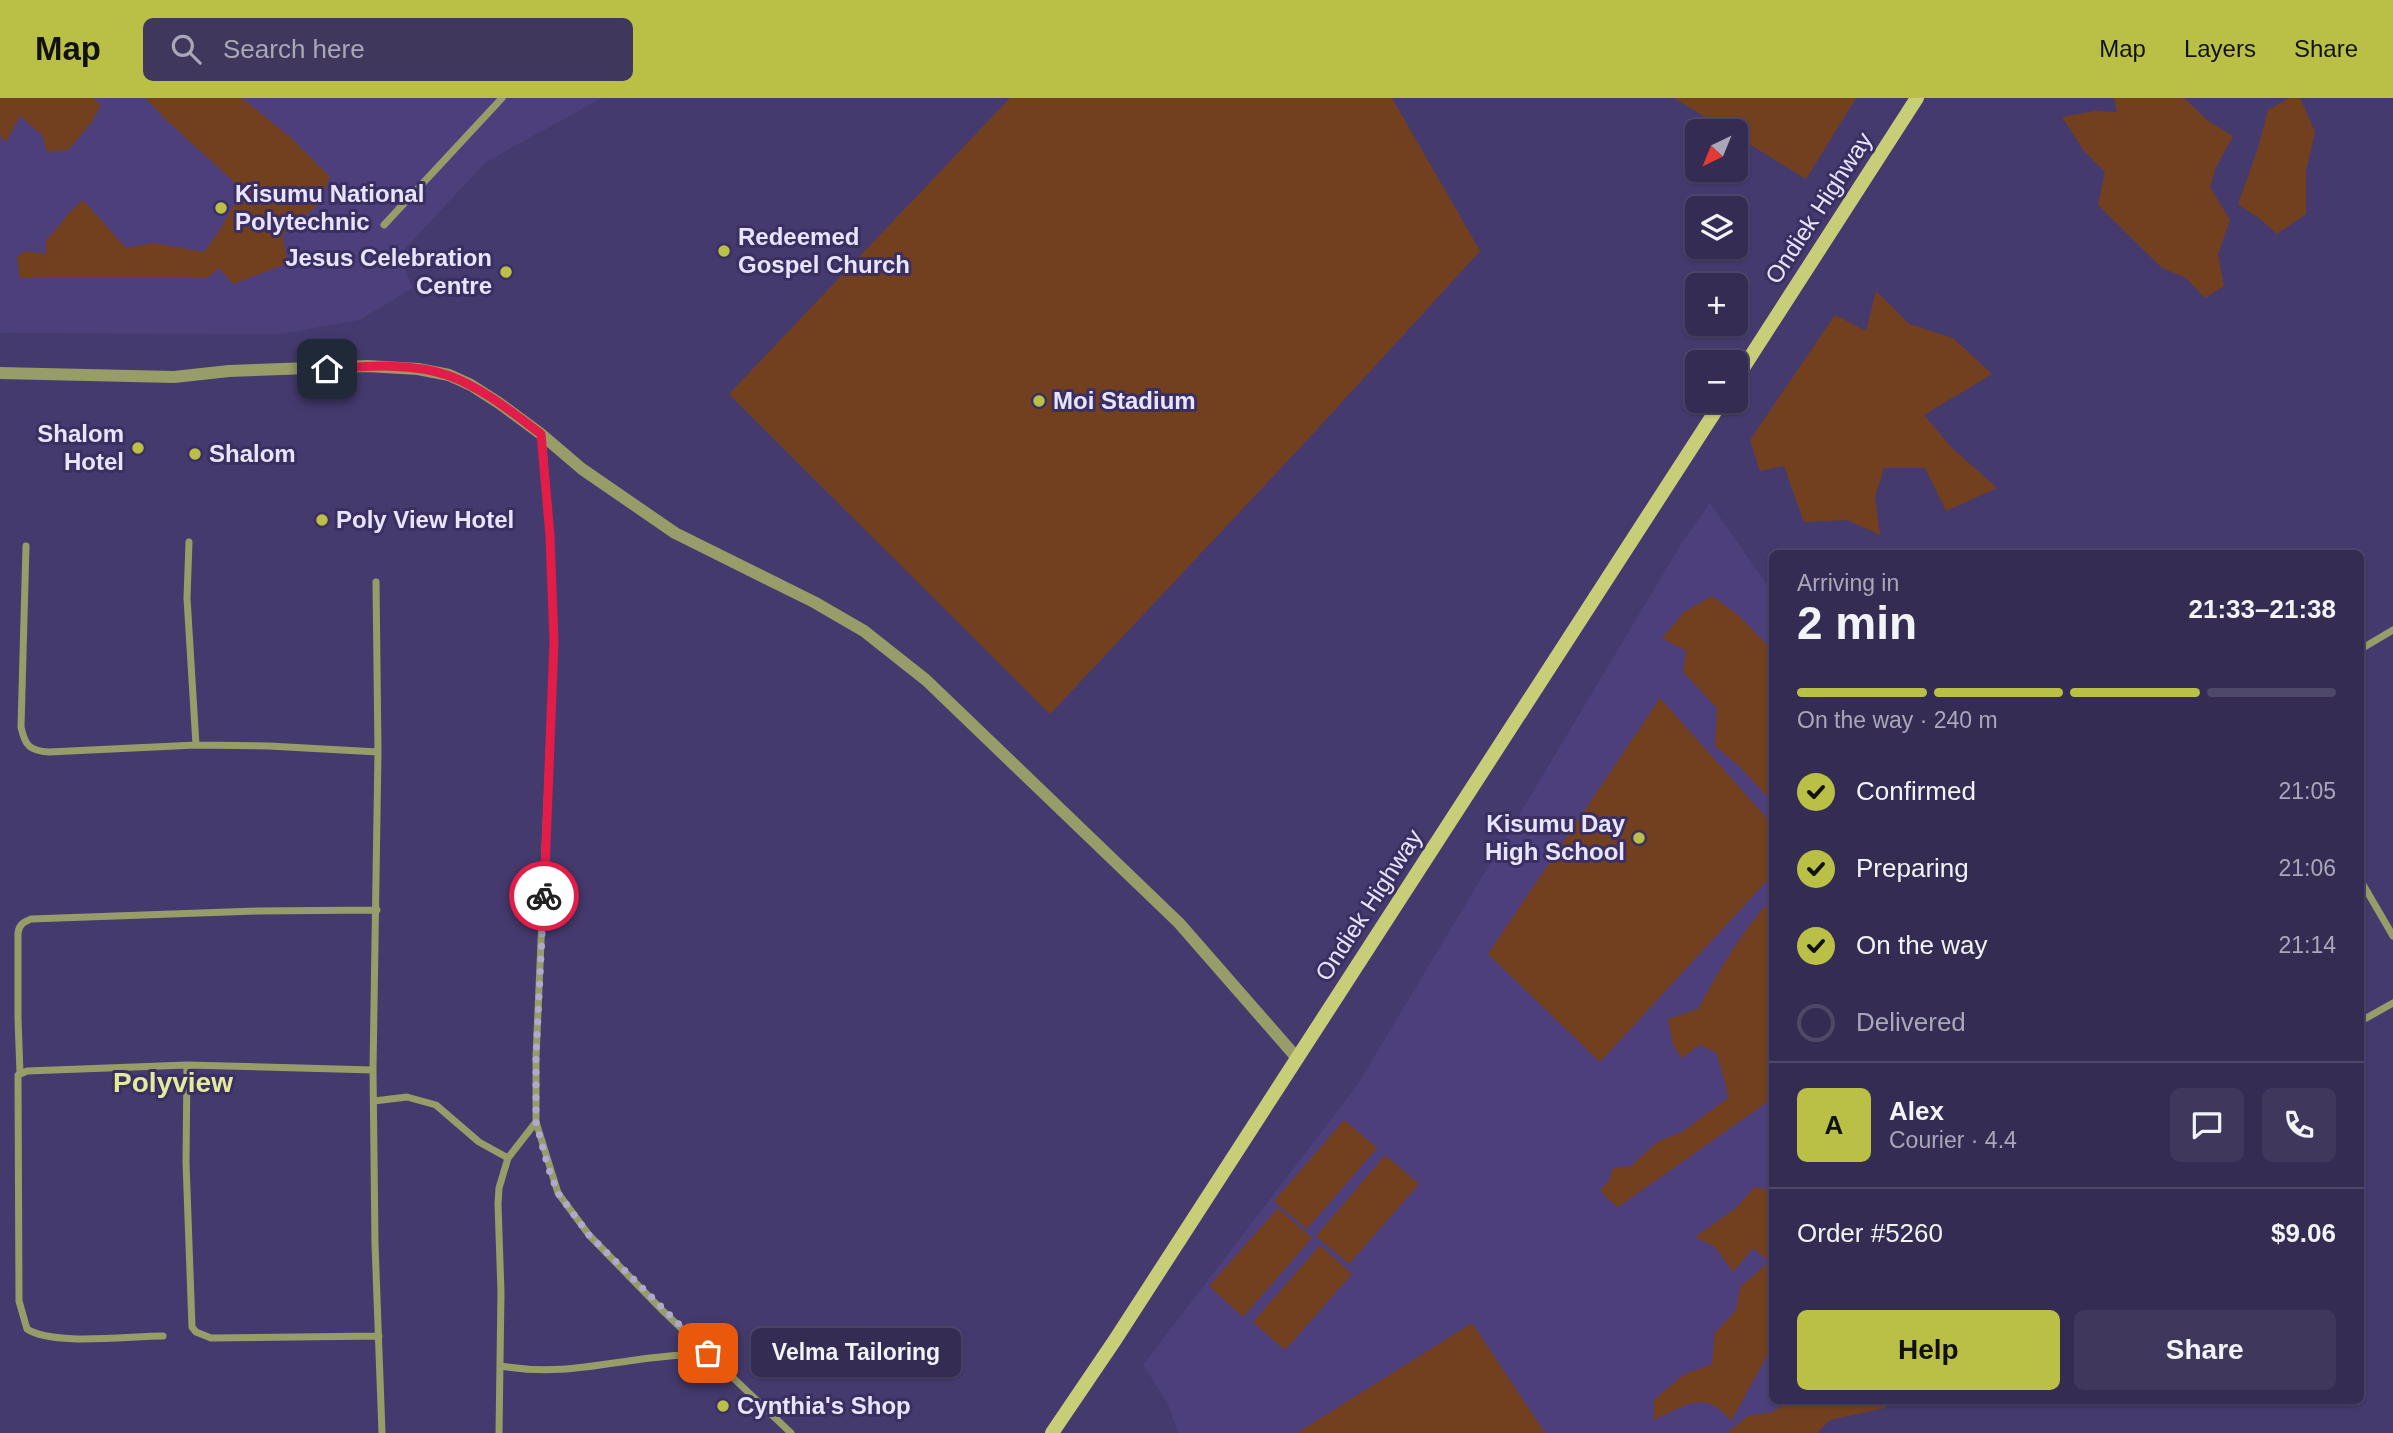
<!DOCTYPE html>
<meta charset="utf-8">
<style>
:root{--surface:#342c52;--page:#3f385c;--text:#f1f3f6;--muted:#a9a7b8;--line:#4e4869;--accent:#bac045}
body{margin:0;font-family:Helvetica,sans-serif;background:var(--page);color:var(--text);height:100vh;display:flex;flex-direction:column;font-size:26px;white-space:nowrap}
*{box-sizing:border-box;margin:0}
p{font-size:23px;color:var(--muted)}
.icon{flex:none;width:38px;height:38px;fill:none;stroke:currentColor;stroke-width:2;stroke-linecap:round;stroke-linejoin:round}
.map{position:relative;flex:1;overflow:hidden}
.side{position:absolute;left:1769px;top:452px;width:595px;height:854px;display:flex;flex-direction:column;background:var(--surface);border-radius:10px;box-shadow:0 2px 5px #0004,0 0 0 2px var(--line)}
.side>*{flex:none}
.needle{width:46px;rotate:223deg}
.tools{position:absolute;left:1685px;top:21px;display:grid;gap:14px}
.tools a{display:grid;place-items:center;width:63px;height:63px;border-radius:10px;background:var(--surface);box-shadow:0 2px 5px #0004,0 0 0 2px var(--line);font-size:35px}
.pin{position:absolute;display:grid;place-items:center;width:60px;height:60px;color:#fff;margin:-30px;border-radius:14px;box-shadow:0 4px 10px #0006}
.courier{position:absolute;display:grid;place-items:center;width:70px;height:70px;margin:-35px;border:5px solid #e11d48;border-radius:50%;background:#fff;color:#222;box-shadow:0 2px 9px #0007}
.bubble{position:absolute;height:49px;border-radius:10px;background:var(--surface);box-shadow:0 2px 5px #0004,0 0 0 2px var(--line);font-size:23px;font-weight:800;line-height:49px;text-align:center}
.headline em{font-style:normal;font-weight:800}
.headline div{display:flex;flex-direction:column-reverse}
.headline{display:flex;align-items:center;justify-content:space-between;height:119px;padding:0 28px}
h1{font-size:46px;font-weight:800;line-height:52px}
.bar{display:grid;grid-template-columns:repeat(4,1fr);gap:10px 7px;align-content:center;height:84px;padding:0 28px}
.bar i{height:9px;border-radius:5px;background:var(--line)}
.bar .current{background:var(--accent)}
.bar p{grid-column:span 4}
.line{display:flex;align-items:center;gap:18px;padding:0 28px;border-top:2px solid var(--line)}
.line div{flex:1}
.round{display:grid;place-items:center;flex:none;width:74px;height:74px;border-radius:10px;background:var(--page)}
ol{padding:0 28px;list-style:none}
li{display:flex;align-items:center;gap:21px;height:77px}
li p{margin-inline-start:auto}
li .icon{padding:7px;border-radius:50%;background:var(--accent);color:#111;stroke-width:4}
li:last-child{color:var(--muted)}
li i{width:38px;height:38px;border:4px solid var(--line);border-radius:50%}
.primary-button{display:flex;gap:14px;margin-top:auto;padding:14px 28px}
.primary-button a{flex:1;height:80px;border-radius:10px;background:var(--accent);color:#111;font-size:28px;font-weight:800;line-height:80px;text-align:center}
.primary-button a+a{background:var(--page);color:var(--text)}
header{display:flex;align-items:center;gap:42px;box-sizing:border-box;height:98px;padding:0 35px;background:var(--accent);color:#111}
header strong{font-size:33px}
nav{display:flex;gap:38px;margin-inline-start:auto;font-size:24px}
.search{width:490px;height:63px;background:var(--page);display:flex;align-items:center;gap:18px;box-sizing:border-box;padding:0 24px;border-radius:10px;color:var(--muted);font-size:26px}
.map>svg:first-child{display:block}
.built{fill:#4d3f7b}
.green{fill:#73401f}
.lines{fill:none;stroke-linecap:round;stroke-linejoin:round}
.minor{stroke:#989c68;stroke-width:7}
.tertiary{stroke:#989c68;stroke-width:12}
.secondary{stroke:#c8ce78;stroke-width:14}
.done{stroke:#afa9cc;stroke-width:7;stroke-dasharray:0 12.6}
.route{stroke:#e11d48;stroke-width:9}
.poi-dot{fill:#bac045;stroke:#3b2f62;stroke-width:2.5}
.labels{text-anchor:middle;stroke-width:6;stroke-linejoin:round;paint-order:stroke}
.poi-label{font-size:24px;font-weight:bold;fill:#e8e5ff;stroke:#3b2f62;text-anchor:start}
.street-label{font-size:24px;fill:#e8e5ff;stroke:#3b2f62}
.quarter-label{font-size:28px;font-weight:bold;fill:#e5eb9c;stroke:#3b2f62}
</style>
<header>
<strong>Map</strong>
<div class="search"><svg class="icon" aria-label="search" viewBox="0 0 24 24"><circle cx="10" cy="10" r="6"/><path d="M15 15l6 6"/></svg>Search here</div>
<nav><a>Map</a><a>Layers</a><a>Share</a></nav>
</header>
<div class="map">
<svg width="2393" height="1335" viewBox="0 0 2393 1335">
<rect width="100%" height="100%" fill="#453a6e"/>
<!-- built -->
<path class="built" d="M0,0H602L486,64L400,156L412,190L360,222L280,236L0,235Z
M1710,405L1773,495V1302H1812L1732,1335H1178L1168,1306L1143,1267L1358,986L1683,443Z"/>
<!-- green -->
<path class="green" d="M0,0H93L101,7L91,25L68,52L47,54L42,37L20,18L6,44L0,38Z
M146,0H242L291,40L330,79L319,106L282,137L288,165L233,186L219,170L207,180H20L17,159L26,153L46,156V142C61,128 66,115 83,102L126,150L153,145L204,154L219,133L243,92L165,21Z
M1010,0H1392L1480,153L1310,339L1050,616L729,296Z
M1674,0H1856L1806,81L1736,38V33H1728Z
M2114,0H2184L2208,23L2233,38L2216,69L2210,89L2230,122L2218,156L2224,188L2205,200L2186,180L2162,170L2098,107L2105,74L2084,53L2062,19L2095,13L2117,14Z
M2289,0H2300L2315,34L2306,73V116L2277,136L2260,121L2238,106L2258,50L2268,12Z
M1876,193L1909,226L1953,240L1992,276L1924,317L1951,349L1997,390L1946,413L1925,370H1884L1875,399L1880,437L1847,422L1804,424L1784,368L1760,373L1750,342L1835,217L1866,233Z
M1712,498L1738,517L1773,553V705L1739,668L1715,648L1717,610L1683,574L1686,553L1662,540L1684,514Z
M1660,600L1773,727V776L1600,964L1488,856Z
M1773,800V1000L1618,1109L1610,1103L1600,1092L1609,1083L1613,1070L1631,1068L1657,1044L1682,1034L1728,1000L1726,987L1716,954L1699,947L1682,960L1673,947L1668,921L1698,911C1719,872 1742,832 1773,800Z
M1344,1022L1377,1050L1307,1131L1274,1103Z
M1385,1057L1419,1086L1349,1166L1316,1138Z
M1755,1089L1773,1093V1258L1768,1256L1731,1323C1705,1290 1685,1308 1654,1322V1302L1683,1277L1712,1266L1715,1235L1736,1212L1740,1189L1769,1164L1753,1150L1733,1174L1715,1149L1695,1139L1736,1110Z
M1278,1110L1312,1140L1243,1219L1209,1188Z
M1320,1147L1352,1176L1285,1252L1253,1224Z
M1472,1225L1545,1335H1297Z
M1790,1302H1888L1885,1310L1830,1322L1817,1335H1727L1748,1318L1773,1314Z"/>
<g class="lines">
<!-- minor -->
<path class="minor" d="M384,127L502,0
M542,337L550,437L554,544L536,959V1024L558,1095L589,1137L662,1212L791,1335
M189,444L187,500L196,647
M26,448L21,629C25,648 30,653 49,654L196,647L269,648L378,654
M376,484L378,654L373,972L375,1146L382,1335
M2361,551L2393,532
M2361,783L2393,838
M2361,923L2393,905
M187,967L186,1064L192,1229L196,1234L211,1240L379,1238
M20,975L18,921V835C19,826 24,824 31,821L258,813L377,812
M374,1003L407,999L436,1007L479,1044L508,1060
M163,1238C128,1238 53,1248 27,1231L19,1203L18,977L27,973L187,967L373,972
M501,1268C553,1277 591,1268 642,1261C664,1258 686,1257 708,1255
M499,1335L501,1194L498,1106L499,1090L508,1060L536,1024"/>
<!-- tertiary -->
<path class="tertiary" d="M0,275L174,279L229,273L367,268L418,271L449,277L471,287L499,305L541,336L582,371L675,435L814,504L864,533L926,582L1179,825L1297,960"/>
<!-- secondary -->
<path class="secondary" d="M1736,281L1917,0
M1052,1335L1115,1242L1722,303"/>
</g>
<g class="lines">
<!-- done -->
<path class="done" d="M544,798L536,959V1024L548,1069L558,1095L589,1137L708,1255"/>
<!-- route -->
<path class="route" d="M327,271C366,268 412,264 450,278C484,291 513,315 541,336L550,438L554,544L544,798"/>
</g>
<!-- markers -->
<g class="poi-dot">
<circle cx="221" cy="110" r="7"/>
<circle cx="724" cy="153" r="7"/>
<circle cx="506" cy="174" r="7"/>
<circle cx="1039" cy="303" r="7"/>
<circle cx="138" cy="350" r="7"/>
<circle cx="195" cy="356" r="7"/>
<circle cx="322" cy="422" r="7"/>
<circle cx="1639" cy="740" r="7"/>
<circle cx="723" cy="1308" r="7"/>
</g>
<g class="labels">
<!-- poi labels -->
<g class="poi-label">
<text x="235" y="104">Kisumu National<tspan x="235" dy="28">Polytechnic</tspan></text>
<text x="738" y="147">Redeemed<tspan x="738" dy="28">Gospel Church</tspan></text>
<text x="492" y="168" text-anchor="end">Jesus Celebration<tspan x="492" dy="28">Centre</tspan></text>
<text x="1053" y="311">Moi Stadium</text>
<text x="124" y="344" text-anchor="end">Shalom<tspan x="124" dy="28">Hotel</tspan></text>
<text x="209" y="364">Shalom</text>
<text x="336" y="430">Poly View Hotel</text>
<text x="1625" y="734" text-anchor="end">Kisumu Day<tspan x="1625" dy="28">High School</tspan></text>
<text x="737" y="1316">Cynthia's Shop</text>
</g>
<!-- street labels -->
<g class="street-label">
<text transform="translate(1819 110) rotate(-57)" y="8">Ondiek Highway</text>
<text transform="translate(1369 807) rotate(-57)" y="8">Ondiek Highway</text>
</g>
<!-- quarter labels -->
<g class="quarter-label">
<text x="173" y="994">Polyview</text>
</g>
</g>
</svg>
<div class="tools">
<a><svg class="needle" viewBox="-14 -14 28 28"><path d="M0-13l5 13h-10z" fill="#e53935"/><path d="M0 13l5-13h-10z" fill="#a9a7b8"/></svg></a>
<a><svg class="icon" aria-label="layers" viewBox="0 0 24 24"><path d="M12 4l9 5-9 5-9-5zM3 14l9 5 9-5"/></svg></a>
<a>+</a>
<a>−</a>
</div>
<div class="pin" style="left:708px;top:1255px;background:#ea580c"><svg class="icon" aria-label="bag" viewBox="0 0 24 24"><path d="M5 8h14l-1 12H6zM9 8a3 3 0 0 1 6 0"/></svg></div>
<div class="pin" style="left:327px;top:271px;background:#1f2937"><svg class="icon" aria-label="home" viewBox="0 0 24 24"><path d="M3 11l9-7 9 7M6 9v11h12V9"/></svg></div>
<div class="courier" style="left:544px;top:798px"><svg class="icon" aria-label="bike" viewBox="0 0 24 24"><circle cx="6" cy="16" r="4"/><circle cx="18" cy="16" r="4"/><path d="M6 16l4-8h5l3 8M10 8l3 8H6M13 5h3"/></svg></div>
<div class="bubble" style="left:751px;top:1230px;width:210px">Velma Tailoring</div>
<section class="side">
<div class="headline"><div><h1>2 min</h1><p>Arriving in</p></div><em>21:33–21:38</em></div>
<div class="bar"><i class="current"></i><i class="current"></i><i class="current"></i><i></i><p>On the way · 240 m</p></div>
<ol>
<li><svg class="icon" aria-label="check" viewBox="0 0 24 24"><path d="M5 12l5 5 9-10"/></svg>Confirmed<p>21:05</p></li>
<li><svg class="icon" aria-label="check" viewBox="0 0 24 24"><path d="M5 12l5 5 9-10"/></svg>Preparing<p>21:06</p></li>
<li><svg class="icon" aria-label="check" viewBox="0 0 24 24"><path d="M5 12l5 5 9-10"/></svg>On the way<p>21:14</p></li>
<li><i></i>Delivered</li>
</ol>
<div class="line" style="height:126px"><b class="round" style="background:var(--accent);color:#111">A</b><div><b>Alex</b><p>Courier · 4.4</p></div><a class="round"><svg class="icon" aria-label="chat" viewBox="0 0 24 24"><path d="M4 5h16v11H9l-5 4z"/></svg></a><a class="round"><svg class="icon" aria-label="phone" viewBox="0 0 24 24"><path d="M5 4h4l2 5-3 2q2 4 5 5l2-3 5 2v4C11 20 4 13 5 4z"/></svg></a></div>
<div class="line" style="height:91px"><div>Order #5260</div><b>$9.06</b></div>
<div class="primary-button"><a>Help</a><a>Share</a></div>
</section>
</div>
